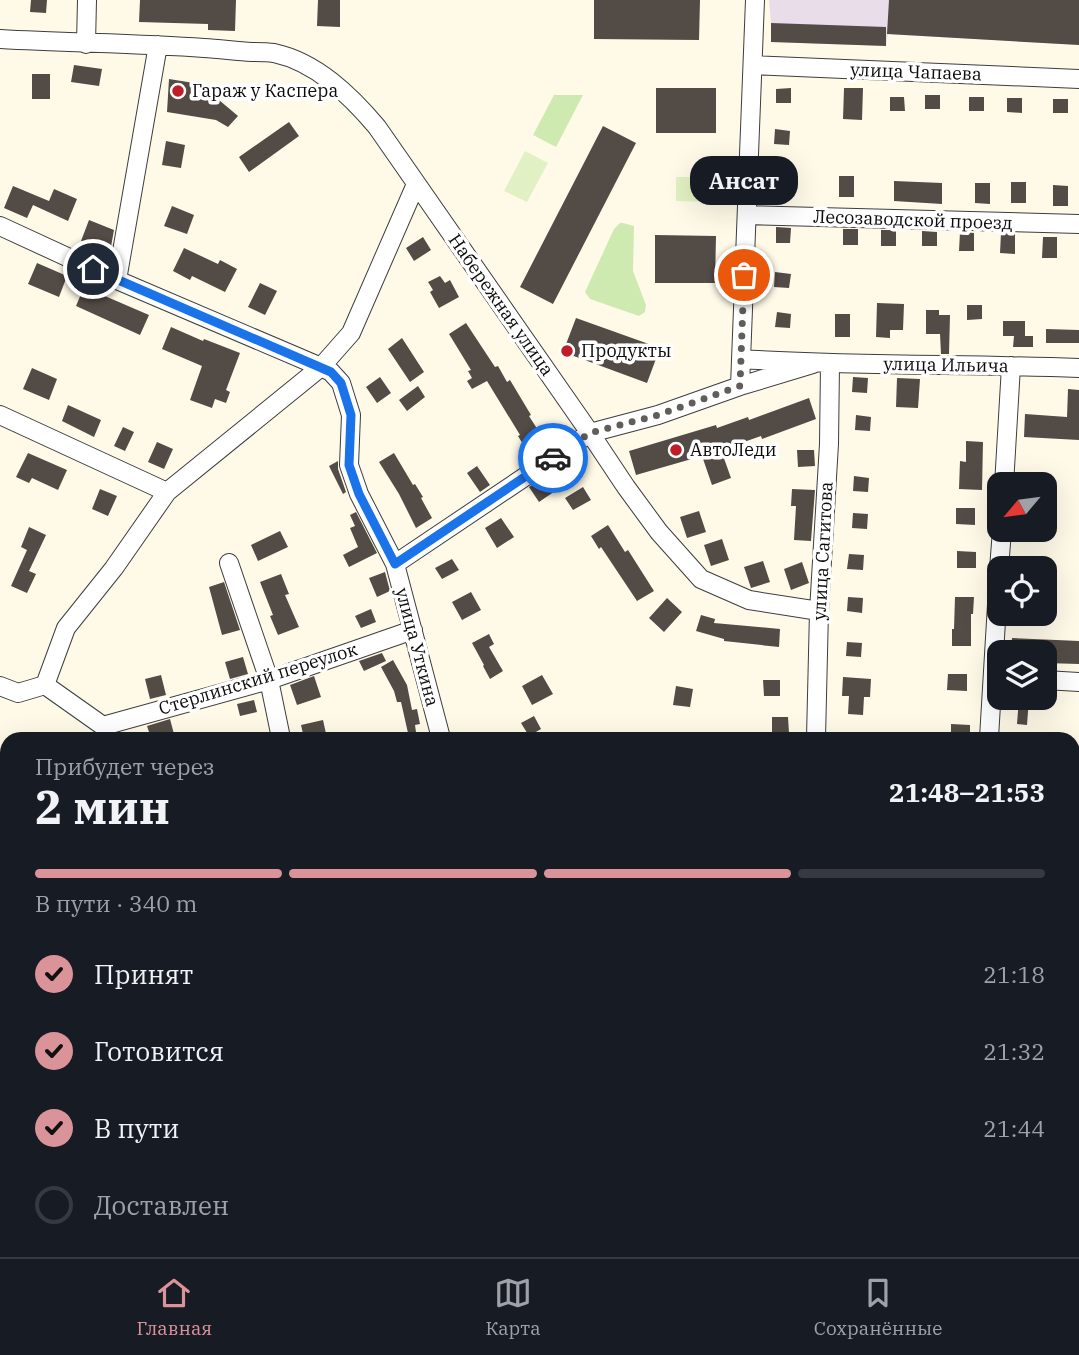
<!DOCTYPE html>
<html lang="ru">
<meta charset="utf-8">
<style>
:root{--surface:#171b24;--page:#242831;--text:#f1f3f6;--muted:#9ea1a6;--line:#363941;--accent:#da9399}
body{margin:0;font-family:"IBM Plex Serif",serif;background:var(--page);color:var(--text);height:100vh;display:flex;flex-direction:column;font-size:26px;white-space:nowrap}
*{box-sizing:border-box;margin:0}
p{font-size:23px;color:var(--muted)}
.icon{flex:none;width:38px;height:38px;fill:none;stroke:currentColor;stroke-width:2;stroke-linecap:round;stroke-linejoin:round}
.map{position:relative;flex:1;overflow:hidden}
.panel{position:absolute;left:0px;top:732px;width:1080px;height:527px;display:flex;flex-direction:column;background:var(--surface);border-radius:21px 21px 0 0;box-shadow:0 7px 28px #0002}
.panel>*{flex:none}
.needle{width:46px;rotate:241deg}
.fabs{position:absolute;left:987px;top:472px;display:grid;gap:14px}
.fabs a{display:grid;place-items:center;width:70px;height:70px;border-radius:14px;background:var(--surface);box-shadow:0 7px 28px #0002;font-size:35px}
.pin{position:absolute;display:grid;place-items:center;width:60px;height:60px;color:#fff;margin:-30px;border:4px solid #fff;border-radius:50%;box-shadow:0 2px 7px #0007}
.courier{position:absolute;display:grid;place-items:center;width:70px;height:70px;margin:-35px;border:5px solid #1a73e8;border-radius:50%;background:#fff;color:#222;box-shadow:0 2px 9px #0007}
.bubble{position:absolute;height:49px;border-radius:21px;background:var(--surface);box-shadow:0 7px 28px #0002;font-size:23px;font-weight:800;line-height:49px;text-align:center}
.overview em{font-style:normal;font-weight:800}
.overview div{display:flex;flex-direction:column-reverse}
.overview{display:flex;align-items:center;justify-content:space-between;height:119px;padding:0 35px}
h1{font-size:46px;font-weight:800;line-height:52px}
.bar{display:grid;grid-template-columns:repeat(4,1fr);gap:10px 7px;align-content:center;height:84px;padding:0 35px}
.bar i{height:9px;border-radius:5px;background:var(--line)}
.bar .current{background:var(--accent)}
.bar p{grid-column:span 4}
ol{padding:0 35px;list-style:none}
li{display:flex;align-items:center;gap:21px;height:77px}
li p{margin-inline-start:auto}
li .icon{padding:7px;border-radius:50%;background:var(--accent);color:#111;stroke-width:4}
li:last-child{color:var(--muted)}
li i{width:38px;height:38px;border:4px solid var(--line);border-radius:50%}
.menu{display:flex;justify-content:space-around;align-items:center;height:98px;border-top:2px solid var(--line);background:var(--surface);font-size:19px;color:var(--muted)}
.menu a{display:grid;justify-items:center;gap:4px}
.menu .current{color:var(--accent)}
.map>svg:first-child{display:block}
.industrial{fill:#e9ddea}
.green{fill:#cfeab0}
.pitch{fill:#e2f1c3}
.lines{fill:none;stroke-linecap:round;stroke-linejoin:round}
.river{stroke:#aaddf9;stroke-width:23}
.building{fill:#534b46}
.minor-casing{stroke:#3d3d3d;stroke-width:20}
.minor{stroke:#fff;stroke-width:18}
.done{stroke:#605e58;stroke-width:7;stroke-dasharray:0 12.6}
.route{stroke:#1a73e8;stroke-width:9}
.poi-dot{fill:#bf1d28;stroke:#fff;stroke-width:2.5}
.labels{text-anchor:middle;stroke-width:7;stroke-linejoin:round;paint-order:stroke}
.street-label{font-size:18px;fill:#0a0a0a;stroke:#fff}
.poi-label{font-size:18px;fill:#0a0a0a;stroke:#fff;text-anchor:start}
</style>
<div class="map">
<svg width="1079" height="1257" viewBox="0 0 1079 1257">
<rect width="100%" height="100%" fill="#fffae8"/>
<!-- industrial -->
<path class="industrial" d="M769,0H1079V45L888,34L886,46L771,42V23Z"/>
<!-- green -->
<path class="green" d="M554,95H583L556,147L533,135Z
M620,223H623L634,226L633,271L646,305L645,312L639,316L590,299L585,292L614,229Z
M0,782L7,786V951L0,944Z
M321,1251H577L583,1257H327Z"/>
<!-- pitch -->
<path class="pitch" d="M525,151L548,163L527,202L504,191Z
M676,177H714L713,202L676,201Z"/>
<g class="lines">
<!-- river -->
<path class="river" d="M0,809L7,813
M514,1251L518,1257"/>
</g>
<!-- building -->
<path class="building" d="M31,0H47L46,13L30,12Z
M140,0H236L235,31L208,30V24L139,22Z
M318,0H340V27L317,26Z
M594,0H700L699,40L594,39Z
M889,0H1079V45L887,34Z
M771,23L886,27V46L771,42Z
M74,65L102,69L99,86L71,82Z
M32,74H50V99H32Z
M169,79L200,84L238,116L228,127L216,120L167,112Z
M656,88H716V133H656Z
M791,88V103H776V89Z
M844,88H863L862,120L843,119Z
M925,95H940V109H925Z
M890,97H904L905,111H890Z
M969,97H984V111H969Z
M1007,98H1022V113L1007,112Z
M1053,99H1068V113H1053Z
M289,122L299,136L249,172L239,157Z
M603,126L636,143L553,304L520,287Z
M775,129L790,131L789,145L774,144Z
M166,141L185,145L181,168L162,165Z
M781,167L796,168L795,182L780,181Z
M839,176H854V197H839Z
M894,181L942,183V204L894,201Z
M1011,182H1026V203H1011Z
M975,183H990V204L975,203Z
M1053,185L1068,186V206H1053Z
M13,186L49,201L54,189L77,199L68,221L33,205L27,218L4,208Z
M172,206L194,215L187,234L164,226Z
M89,220L114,230L110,252L81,241Z
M776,227L791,228L790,243H776Z
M843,229H858V245H843Z
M881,230H896V246H881Z
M922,231L937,232V246H922Z
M960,232L974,233V251H959Z
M1001,233L1015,234V254L1000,253Z
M655,235L716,236L715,283H655Z
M423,237L431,250L414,261L406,248Z
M1043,237H1057V258H1042Z
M184,248L218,264L220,260L237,269L225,292L192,276L190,280L173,271Z
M37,263L67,276L59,297L28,284Z
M775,272L791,274L789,288L774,287Z
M440,276L445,283L450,280L459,297L439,308L430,292L433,290L428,282Z
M260,283L277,291L265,315L248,307Z
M84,287L149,315L140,335L76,306Z
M877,303L904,304L903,330H890V338L876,337Z
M967,305H982V319L967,320Z
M926,310H939V315H950L949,354H941L940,334H926Z
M777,312L791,314L790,328L775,327Z
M835,314H850V337H835Z
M576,318L660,348L647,383L563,352Z
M1003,321H1025V336H1033V347H1013L1014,336H1003Z
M466,323L495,367L498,366L507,382L510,380L531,415L529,416L543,438L526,449L518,436L520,435L487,381L472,389L467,381L472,378L468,371L471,370L449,334Z
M171,327L203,341L204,339L240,353L226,390L230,392L226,403L215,399L212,408L190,400L202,366L162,349Z
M1046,329L1079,330V343H1046Z
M402,338L424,372L410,382L388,349Z
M32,368L57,379L49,400L23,389Z
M380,377L391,393L377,403L366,387Z
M853,377L868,378L867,393L852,392Z
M897,378L920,379L918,408L896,407Z
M418,386L425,397L407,411L399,400Z
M1068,389L1079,390V440L1024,437L1025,414L1067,417Z
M809,398L816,419L762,439L761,436L721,450L731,478L712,485L702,456L636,475L629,451L716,425L717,428L748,417L749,420Z
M68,405L101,420L94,437L62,421Z
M856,415L871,417L870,431L855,430Z
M123,427L134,432L125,451L114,446Z
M966,441L983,442L982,490L959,489L960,461L966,462Z
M157,442L173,449L164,469L148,462Z
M797,450H814L815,466L798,467Z
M28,453L67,470L58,490L32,478L29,483L16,477Z
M394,453L413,485L415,484L423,497L421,498L432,518L416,528L399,494L379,462Z
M338,461V469L346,492L343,494L329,466Z
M477,466L490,485L480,492L467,473Z
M552,472L561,487L539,502L529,487Z
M854,476L869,478L868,492L853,491Z
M583,487L591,500L573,510L565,498Z
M100,489L117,496L108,516L92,509Z
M792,489L815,490L811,541L794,540L796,506H791Z
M956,508H975V525L956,524Z
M699,511L706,532L687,538L680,517Z
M356,512L377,553L349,567L343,555L358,547L350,528L355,526L350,515Z
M853,513L868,514L867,529L852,528Z
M501,518L514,537L497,548L485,528Z
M608,525L625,552L628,550L654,591L637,601L601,547L599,549L591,536Z
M29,527L46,535L29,571L36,574L27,593L11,586L27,550L21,547Z
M280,531L288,547L258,561L251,545Z
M722,539L729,560L711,566L704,545Z
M957,551L976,552V568H957Z
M849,554L864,555L863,570L847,569Z
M452,559L459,570L442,579L435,568Z
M763,561L770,582L751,588L744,567Z
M802,562L809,583L791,590L784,569Z
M385,572L390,591L377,597L369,578Z
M281,574L289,594L285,595L299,627L278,635L270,616L273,615L260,582Z
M224,582L240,630L222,635L209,587Z
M471,592L481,610L462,620L452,602Z
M848,597L863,598L862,613L847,611Z
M955,597H974L973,614H971V646H952V629H954Z
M667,598L682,612L664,632L649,618Z
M371,609L376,622L361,628L355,616Z
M701,615L715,619L714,623L780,629L779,647L724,641V639L696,631Z
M489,634L494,644L489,647L503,671L490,679L483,666L484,665L472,643Z
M1012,638L1079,641V664L1045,663V653H1011Z
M847,642L862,643L861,657L846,656Z
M382,653L386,661L364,671L359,661Z
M243,657L248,674L230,679L225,662Z
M393,660L407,685L412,710L417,709L420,724L415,725L416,732L408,733L401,702H397L394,691L381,667Z
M948,674H967V691L947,690Z
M161,675L166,695L150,699L145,679Z
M542,675L553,694L532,705L522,686Z
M314,676L321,697L297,705L290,685Z
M843,677L871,679L870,697H864L863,715L848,714L849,696H842Z
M763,680H780V696H764Z
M676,686L693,689L690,707L673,705Z
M1019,698H1029L1027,725L1017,724Z
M254,700L257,712L240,716L237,704Z
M534,716L541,729L529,736L521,723Z
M772,717H788L789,733H772Z
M170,719L174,734L159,738H151L147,726Z
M323,720L327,738H313V736L304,738L301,725Z
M951,724L970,725V738H951Z"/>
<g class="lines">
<!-- minor casing -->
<g class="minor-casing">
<path id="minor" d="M0,39C68,43 136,43 204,48C220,49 236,51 252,52C259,52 267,52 274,53C316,62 350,95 377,127L590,433L626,487L659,532L701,579L749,600L819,611
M86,44L87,0
M753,65L1079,79
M747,215L1079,224
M0,226L117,280L321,367L331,372L341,383L351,415L349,465L359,494L395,564L441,738
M117,280L158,45
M741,359C853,366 966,364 1079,368
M740,386L755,0
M0,415L167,492
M1004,485L1011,366
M229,563L269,680L281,738
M395,564L590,433L658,415L740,386L813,364
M999,569L1002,530
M1045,680L1079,682
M45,685L66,628L114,568L167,492L321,367L351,333L416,184
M45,685L103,726L269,680L413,630
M0,686L18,693L45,685
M816,738L819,611L829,444L830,364
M989,738L999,571
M1073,940L1079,941
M0,955L7,962
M1073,1232L1079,1233
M296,1251L301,1257
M832,1257V1251"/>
</g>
<!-- minor -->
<use href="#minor" class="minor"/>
</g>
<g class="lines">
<!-- done -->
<path class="done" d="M553,458L590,433L658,415L740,386L744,275"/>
<!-- route -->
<path class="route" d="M93,269L331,372L341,383L351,415L349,465L359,494L395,564L553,458"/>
</g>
<!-- markers -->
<g class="poi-dot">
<circle cx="178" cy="91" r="7"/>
<circle cx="567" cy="351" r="7"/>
<circle cx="676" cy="450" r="7"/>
</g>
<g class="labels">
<!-- street labels -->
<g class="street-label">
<text transform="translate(916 72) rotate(2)" y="6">улица Чапаева</text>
<text transform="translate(913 220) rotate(2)" y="6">Лесозаводской проезд</text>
<text transform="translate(501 305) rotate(55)" y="6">Набережная улица</text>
<text transform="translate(946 365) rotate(1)" y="6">улица Ильича</text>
<text transform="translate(823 551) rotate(-87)" y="6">улица Сагитова</text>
<text transform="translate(417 647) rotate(75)" y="6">улица Уткина</text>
<text transform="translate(258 679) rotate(-17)" y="6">Стерлинский переулок</text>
</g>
<!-- poi labels -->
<g class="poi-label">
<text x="192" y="97">Гараж у Каспера</text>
<text x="581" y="357">Продукты</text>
<text x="690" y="456">АвтоЛеди</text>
</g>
</g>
</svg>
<div class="fabs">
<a><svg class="needle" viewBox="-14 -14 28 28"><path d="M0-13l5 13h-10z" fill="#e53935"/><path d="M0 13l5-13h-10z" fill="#9ea1a6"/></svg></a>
<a><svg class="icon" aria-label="locate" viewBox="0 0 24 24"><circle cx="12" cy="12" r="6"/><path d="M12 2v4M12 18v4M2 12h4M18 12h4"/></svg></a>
<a><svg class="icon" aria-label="layers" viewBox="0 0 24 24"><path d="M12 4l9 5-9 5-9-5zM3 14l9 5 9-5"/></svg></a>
</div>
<div class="pin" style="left:744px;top:275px;background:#ea580c"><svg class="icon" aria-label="bag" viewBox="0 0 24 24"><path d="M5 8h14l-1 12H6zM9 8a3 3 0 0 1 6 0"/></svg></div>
<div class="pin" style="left:93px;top:269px;background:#1f2937"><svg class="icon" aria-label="home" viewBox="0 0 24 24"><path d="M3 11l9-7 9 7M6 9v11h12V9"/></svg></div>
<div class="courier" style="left:553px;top:458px"><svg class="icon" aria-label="car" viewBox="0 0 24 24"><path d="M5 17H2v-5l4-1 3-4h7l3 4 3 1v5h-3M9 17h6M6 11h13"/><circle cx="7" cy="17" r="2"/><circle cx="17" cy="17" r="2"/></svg></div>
<div class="bubble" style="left:690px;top:156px;width:108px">Ансат</div>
<section class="panel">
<div class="overview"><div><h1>2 мин</h1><p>Прибудет через</p></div><em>21:48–21:53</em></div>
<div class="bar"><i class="current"></i><i class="current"></i><i class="current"></i><i></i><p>В пути · 340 m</p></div>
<ol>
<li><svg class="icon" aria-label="check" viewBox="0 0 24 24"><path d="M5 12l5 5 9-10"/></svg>Принят<p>21:18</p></li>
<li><svg class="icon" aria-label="check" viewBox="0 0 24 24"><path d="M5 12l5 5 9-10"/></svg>Готовится<p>21:32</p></li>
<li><svg class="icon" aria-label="check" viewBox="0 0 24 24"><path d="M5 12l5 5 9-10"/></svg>В пути<p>21:44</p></li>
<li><i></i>Доставлен</li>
</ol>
</section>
</div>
<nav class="menu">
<a class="current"><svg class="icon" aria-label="home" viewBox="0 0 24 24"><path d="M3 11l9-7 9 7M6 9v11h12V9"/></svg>Главная</a>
<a><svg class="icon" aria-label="map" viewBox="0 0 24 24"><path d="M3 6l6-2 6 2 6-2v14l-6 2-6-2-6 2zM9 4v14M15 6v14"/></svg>Карта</a>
<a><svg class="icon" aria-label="saved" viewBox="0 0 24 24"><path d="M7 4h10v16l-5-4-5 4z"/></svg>Сохранённые</a>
</nav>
